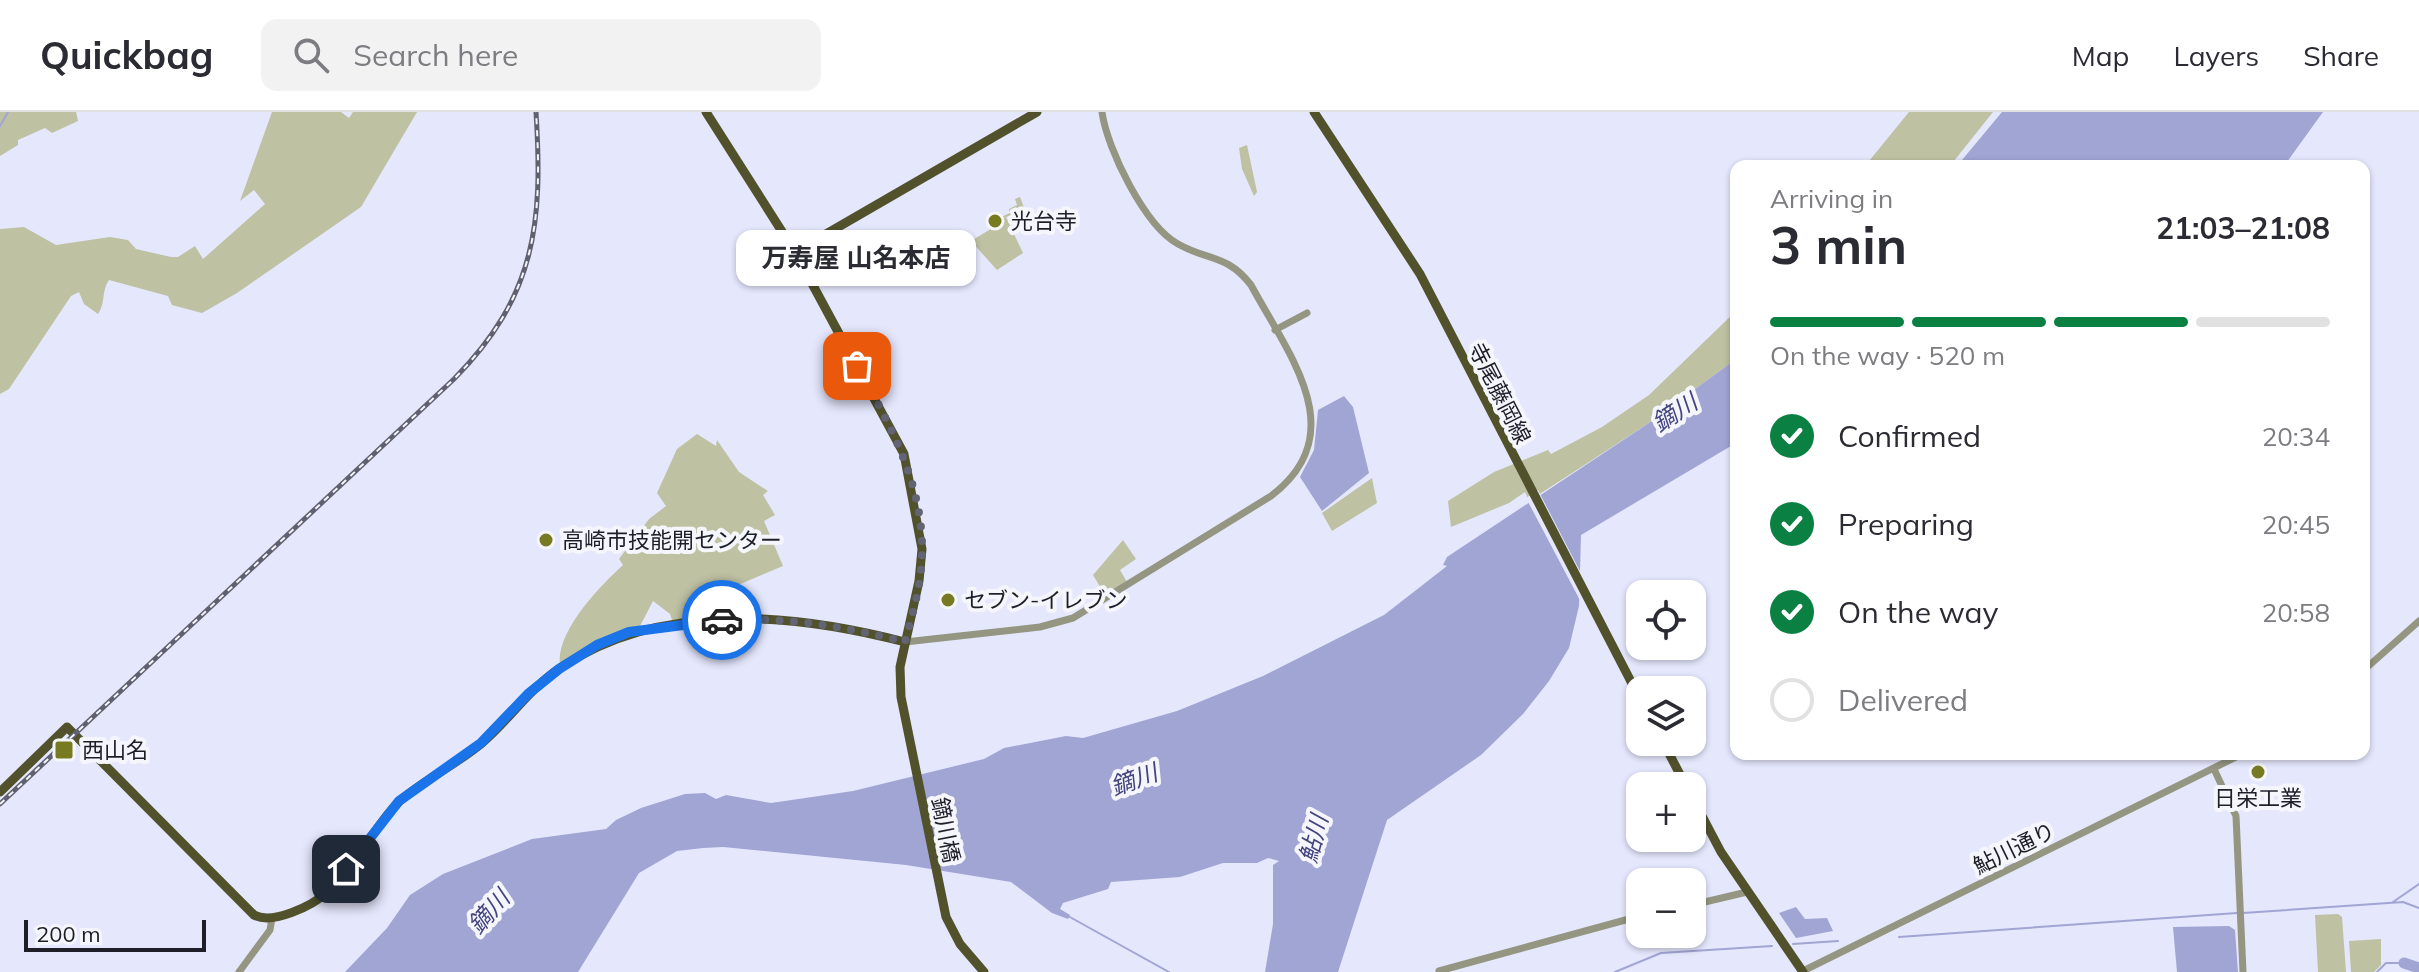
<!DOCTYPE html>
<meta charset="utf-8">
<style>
:root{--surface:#fff;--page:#f2f2f3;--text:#2b2b33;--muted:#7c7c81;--line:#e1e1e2;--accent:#0b8043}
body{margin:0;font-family:Mulish,"Noto Sans JP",sans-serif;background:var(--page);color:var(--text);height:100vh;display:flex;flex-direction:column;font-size:30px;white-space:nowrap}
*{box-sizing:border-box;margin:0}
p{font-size:26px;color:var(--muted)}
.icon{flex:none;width:44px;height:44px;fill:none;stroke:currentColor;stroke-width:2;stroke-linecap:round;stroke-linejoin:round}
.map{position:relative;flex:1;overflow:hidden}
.side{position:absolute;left:1730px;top:48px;width:640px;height:600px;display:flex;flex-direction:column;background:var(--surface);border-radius:16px;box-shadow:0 2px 6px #0004}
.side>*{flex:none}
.buttons{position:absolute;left:1626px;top:468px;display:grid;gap:16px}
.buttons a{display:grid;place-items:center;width:80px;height:80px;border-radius:16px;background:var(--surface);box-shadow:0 2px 6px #0004;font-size:40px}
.scale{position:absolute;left:24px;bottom:20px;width:182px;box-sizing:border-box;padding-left:8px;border:4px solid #1d1e28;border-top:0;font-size:22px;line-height:28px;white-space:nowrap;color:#1d1e28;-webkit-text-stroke:6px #f5f6fb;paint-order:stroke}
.pin{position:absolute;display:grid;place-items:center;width:68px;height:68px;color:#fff;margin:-34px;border-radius:16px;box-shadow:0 4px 12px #0006}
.courier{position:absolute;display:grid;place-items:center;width:80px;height:80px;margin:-40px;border:6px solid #1a73e8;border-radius:50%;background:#fff;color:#222;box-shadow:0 2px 10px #0007}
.bubble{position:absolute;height:56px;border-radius:16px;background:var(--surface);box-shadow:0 2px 6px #0004;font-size:26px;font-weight:700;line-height:56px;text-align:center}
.head em{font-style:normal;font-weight:700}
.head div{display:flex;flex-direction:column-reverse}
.head{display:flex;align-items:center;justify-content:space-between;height:136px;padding:0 40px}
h1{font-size:52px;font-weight:700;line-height:60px}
.bar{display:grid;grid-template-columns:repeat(4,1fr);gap:12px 8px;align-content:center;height:96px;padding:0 40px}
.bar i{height:10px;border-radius:6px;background:var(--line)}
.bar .selected{background:var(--accent)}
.bar p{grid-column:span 4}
ol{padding:0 40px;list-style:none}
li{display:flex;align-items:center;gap:24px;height:88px}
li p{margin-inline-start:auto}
li .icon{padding:8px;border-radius:50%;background:var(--accent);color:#fff;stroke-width:4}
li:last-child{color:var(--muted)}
li i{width:44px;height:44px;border:4px solid var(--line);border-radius:50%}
header{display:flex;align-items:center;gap:48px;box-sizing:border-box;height:112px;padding:0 40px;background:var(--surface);border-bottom:2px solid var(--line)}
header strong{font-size:38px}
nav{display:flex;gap:44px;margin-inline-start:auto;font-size:28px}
.search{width:560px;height:72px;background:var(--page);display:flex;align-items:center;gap:20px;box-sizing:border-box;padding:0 28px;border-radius:16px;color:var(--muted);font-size:30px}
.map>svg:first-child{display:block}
.green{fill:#bfc1a3}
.water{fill:#a1a5d4}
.pier{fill:#e5e7fd}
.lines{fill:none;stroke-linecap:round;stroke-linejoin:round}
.stream{stroke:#a1a5d4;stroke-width:2}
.river{stroke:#a1a5d4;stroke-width:11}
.minor{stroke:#949681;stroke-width:7}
.major{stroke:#51522c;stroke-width:9}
.rail-casing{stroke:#606170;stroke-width:5}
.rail{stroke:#f5f6fb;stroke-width:2;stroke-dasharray:6;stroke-linecap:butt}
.done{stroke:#636473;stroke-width:8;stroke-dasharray:0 14.4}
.route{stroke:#1a73e8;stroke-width:10}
.poi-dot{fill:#787a21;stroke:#f5f6fb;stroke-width:3}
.labels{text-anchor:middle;stroke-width:8;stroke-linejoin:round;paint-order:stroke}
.poi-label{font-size:22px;fill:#1d1e28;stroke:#f5f6fb;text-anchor:start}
.street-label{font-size:22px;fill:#1d1e28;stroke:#f5f6fb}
.water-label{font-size:24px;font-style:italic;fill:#444580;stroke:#f5f6fb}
</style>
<header>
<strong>Quickbag</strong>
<div class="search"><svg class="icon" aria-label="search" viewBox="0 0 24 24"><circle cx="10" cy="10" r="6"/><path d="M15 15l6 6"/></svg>Search here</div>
<nav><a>Map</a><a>Layers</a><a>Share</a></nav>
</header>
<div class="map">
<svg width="2419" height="860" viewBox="0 0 2419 860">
<rect width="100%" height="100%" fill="#e5e7fd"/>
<!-- green -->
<path class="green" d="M0,0H76L78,9L52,21L45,16L18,28V33L0,44Z
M272,0H341L349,6L353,0H417L361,95L237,181L202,201L172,193L168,184L109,168C101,179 106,191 98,202L84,192L79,180L71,184L9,277L0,282V117L24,115L56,133L110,125L128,128L136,137L171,145H178L195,134L203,147L265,92L254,78L240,89Z
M1909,0H1993L1950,54H1865Z
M1247,33L1257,80L1254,84L1242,57L1239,36Z
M1020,85L1025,98L1006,105L1023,141L997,158L971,129L994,115L992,109L1010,101L1009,97L1017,93L1015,87Z
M1736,199V247L1649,311L1529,389L1525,380L1509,391L1451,415L1448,389L1494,360L1548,338L1551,342L1602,315L1649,283Z
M697,322L716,334L717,328L739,360L768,379L763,383L775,403L764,409L783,454L726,478L712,490L710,506L672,508L670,502L653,489L640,514L587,535L560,554C555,520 600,474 623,453L619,447L649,407L666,394L657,381L677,337Z
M1372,366L1377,391L1332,419L1322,401Z
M1123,428L1136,447L1120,458L1127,470L1105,483L1093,463Z
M2338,802L2342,805L2346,860H2318L2315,803Z
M2381,827V853L2374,860H2351L2349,829Z"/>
<!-- water -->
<path class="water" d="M2002,0H2323L2284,54H1957Z
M1736,247V331L1581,423L1579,494L1569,536L1549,569L1523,602L1481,643L1387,708L1338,860H1265L1273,812V753L1279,749L1268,746L1257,751H1223L1180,765L1111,770L1108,777L1063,791L1060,797L1070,803L1068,807L1052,801L1011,770L906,753L723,735L703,736L677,739L639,761L578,860H345L387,816L410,783L443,762L532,727L606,717L616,708L641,696L685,682L705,681L716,687L726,683L771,691L853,679L984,647L1004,636L1066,624L1083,626L1177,599L1263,564L1384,503L1447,454L1443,453L1447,445L1649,311Z
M1344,284L1353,295L1369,361L1322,399L1300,365L1314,338L1318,298Z
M1796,795L1805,807L1827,806L1833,819L1796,826L1779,801Z
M2229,814L2235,818L2238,860H2177L2173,815Z"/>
<!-- pier -->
<path class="pier" d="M1538,378L1583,465V494L1526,386Z"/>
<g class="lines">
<!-- stream -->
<path class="stream" d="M0,14L8,0
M2393,790L2419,772
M2243,801L2403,790L2419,796
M1068,804L1169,860
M1899,825L2237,801
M1793,832L1838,829
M1615,860L1661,841L1772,834
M2377,860L2386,851H2404"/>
<!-- river -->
<path class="river" d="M2404,851L2419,856"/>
<!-- minor -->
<path class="minor" d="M1275,218L1307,201
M905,530L1040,515L1073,506L1271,384C1354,321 1288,242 1251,173C1227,142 1208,149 1178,132C1145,114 1107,37 1102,0
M2364,558L2419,509
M2214,657L2236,704L2243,860
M1692,793L1747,780
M1439,859L1640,804
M239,860L270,818L272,806
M1801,860L2242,642"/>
<!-- major -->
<path class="major" d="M706,0L795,140L904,342L922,437L919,469L900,555L901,585L946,805L960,832L984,860
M1314,0L1420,162L1640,587
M795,140L1037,0
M1663,630L1686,674
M0,680L67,615L254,803C272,813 312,794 326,781C337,772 345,759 354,749C368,731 386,700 402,687C427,666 457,652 482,631C510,607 529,577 560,556C662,488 793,501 905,530
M1692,685L1721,740L1803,860"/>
<!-- rail casing -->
<g class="rail-casing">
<path id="rail" d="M0,692L454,267C536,184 543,111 536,0"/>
</g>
<!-- rail -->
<use href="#rail" class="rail"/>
</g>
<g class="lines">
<!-- done -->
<path class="done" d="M722,508C786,505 844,514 905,530C911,506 919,482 921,457C929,383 892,315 857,254"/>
<!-- route -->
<path class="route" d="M346,757L399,689L481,631L528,582L559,557L597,533L629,520L722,508"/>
</g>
<!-- markers -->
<g class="poi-dot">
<circle cx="995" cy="109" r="8"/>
<circle cx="546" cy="428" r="8"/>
<circle cx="948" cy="488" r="8"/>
<rect x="54" y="628" width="20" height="20" rx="4"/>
<circle cx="2258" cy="660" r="8"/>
</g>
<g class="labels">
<!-- poi labels -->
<g class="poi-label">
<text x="1011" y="117">光台寺</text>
<text x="562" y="436">高崎市技能開センター</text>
<text x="964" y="496">セブン-イレブン</text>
<text x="82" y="646">西山名</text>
<text x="2258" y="694" text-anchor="middle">日栄工業</text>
</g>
<!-- street labels -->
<g class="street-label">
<text transform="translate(1500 281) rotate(63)" y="8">寺尾藤岡線</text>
<text transform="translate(946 718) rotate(79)" y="8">鏑川橋</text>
<text transform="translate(2014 736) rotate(-26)" y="8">鮎川通り</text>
</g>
<!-- water labels -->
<g class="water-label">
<text transform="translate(1675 301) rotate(-33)" y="8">鏑川</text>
<text transform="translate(1134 668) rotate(-20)" y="8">鏑川</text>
<text transform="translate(1314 727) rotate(-75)" y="8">鮎川</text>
<text transform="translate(489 800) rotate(-48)" y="8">鏑川</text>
</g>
</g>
</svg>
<div class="buttons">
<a><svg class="icon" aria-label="locate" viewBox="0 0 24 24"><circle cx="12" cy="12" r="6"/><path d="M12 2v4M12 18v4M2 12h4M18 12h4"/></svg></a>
<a><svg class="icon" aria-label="layers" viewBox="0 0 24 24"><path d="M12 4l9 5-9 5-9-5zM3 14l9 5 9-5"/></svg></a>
<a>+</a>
<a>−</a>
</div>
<div class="scale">200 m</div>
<div class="pin" style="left:857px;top:254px;background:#ea580c"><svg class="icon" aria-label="bag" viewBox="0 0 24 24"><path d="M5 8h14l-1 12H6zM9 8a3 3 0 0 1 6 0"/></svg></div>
<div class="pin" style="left:346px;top:757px;background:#1f2937"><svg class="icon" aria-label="home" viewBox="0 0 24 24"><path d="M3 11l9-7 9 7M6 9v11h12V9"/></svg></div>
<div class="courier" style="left:722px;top:508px"><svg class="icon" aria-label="car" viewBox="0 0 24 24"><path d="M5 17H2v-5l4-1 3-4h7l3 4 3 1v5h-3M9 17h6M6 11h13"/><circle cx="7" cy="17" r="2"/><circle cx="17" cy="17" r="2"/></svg></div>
<div class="bubble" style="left:736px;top:118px;width:240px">万寿屋 山名本店</div>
<section class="side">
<div class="head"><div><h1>3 min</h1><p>Arriving in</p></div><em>21:03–21:08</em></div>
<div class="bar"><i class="selected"></i><i class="selected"></i><i class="selected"></i><i></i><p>On the way · 520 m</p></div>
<ol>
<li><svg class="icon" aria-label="check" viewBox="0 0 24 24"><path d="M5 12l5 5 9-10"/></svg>Confirmed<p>20:34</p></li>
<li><svg class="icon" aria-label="check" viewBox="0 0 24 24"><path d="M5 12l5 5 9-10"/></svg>Preparing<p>20:45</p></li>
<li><svg class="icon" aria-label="check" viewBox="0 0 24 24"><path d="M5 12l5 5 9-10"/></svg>On the way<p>20:58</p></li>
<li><i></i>Delivered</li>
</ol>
</section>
</div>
